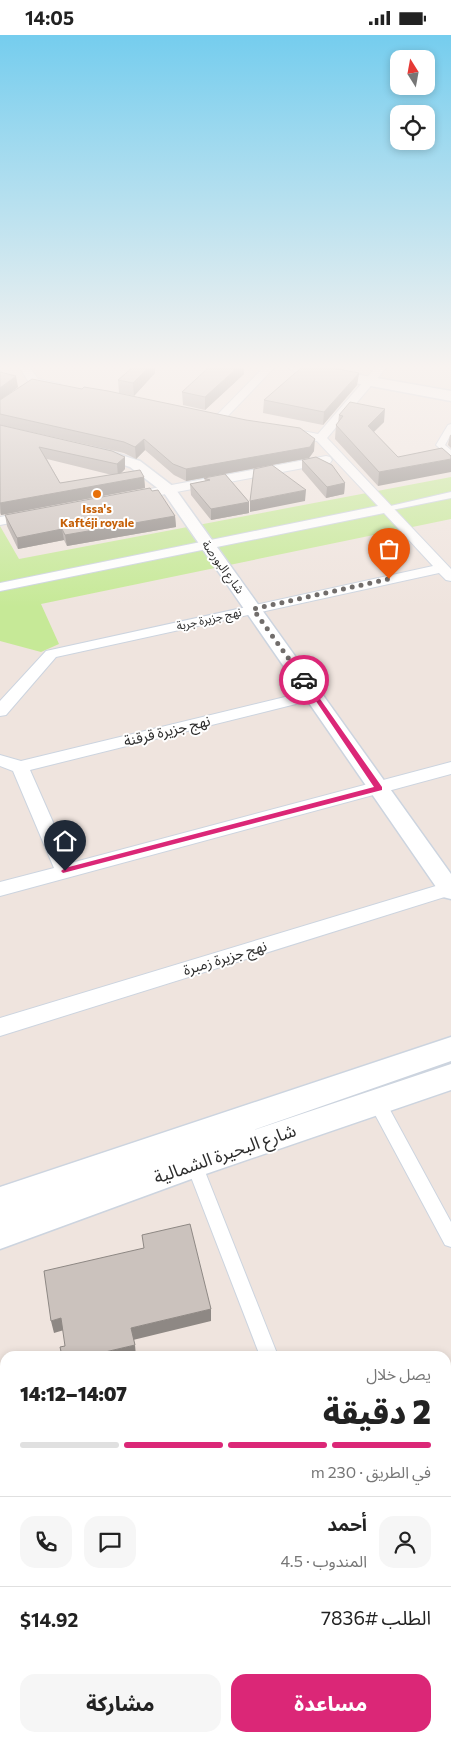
<!DOCTYPE html>
<html lang="ar">
<meta charset="utf-8">
<style>
:root{--surface:#fff;--page:#f6f6f6;--text:#222;--muted:#767676;--line:#e0e0e0;--accent:#db2777}
body{margin:0;font-family:Commissioner,"Noto Sans Arabic",sans-serif;background:var(--page);color:var(--text);direction:rtl;height:100vh;display:flex;flex-direction:column;font-size:19px;white-space:nowrap}
*{box-sizing:border-box;margin:0}
p{font-size:16px;color:var(--muted)}
.icon{flex:none;width:28px;height:28px;fill:none;stroke:currentColor;stroke-width:2;stroke-linecap:round;stroke-linejoin:round}
.map{position:relative;flex:1;overflow:hidden;direction:ltr}
.sheet{position:absolute;left:0px;top:1316px;width:451px;height:391px;display:flex;flex-direction:column;background:var(--surface);border-radius:15px 15px 0 0;box-shadow:0 2px 8px #0003;direction:rtl}
.sheet>*{flex:none}
.needle{width:32px;rotate:349deg}
.tools{position:absolute;left:390px;top:15px;display:grid;gap:10px}
.tools a{display:grid;place-items:center;width:45px;height:45px;border-radius:10px;background:var(--surface);box-shadow:0 2px 8px #0003;font-size:25px}
.pin{position:absolute;display:grid;place-items:center;width:42px;height:42px;color:#fff;margin:-51px -21px;border-radius:50% 50% 50% 0;rotate:-45deg;box-shadow:0 0 5px #0007}
.pin .icon{rotate:45deg}
.courier{position:absolute;display:grid;place-items:center;width:50px;height:50px;margin:-25px;border:4px solid #db2777;border-radius:50%;background:#fff;color:#222;box-shadow:0 1px 6px #0007}
.overview em{font-style:normal;font-weight:800}
.overview div{display:flex;flex-direction:column-reverse}
.overview{display:flex;align-items:center;justify-content:space-between;height:85px;padding:0 20px}
h1{font-size:32px;font-weight:800;line-height:38px}
.bar{display:grid;grid-template-columns:repeat(4,1fr);gap:8px 5px;align-content:center;height:60px;padding:0 20px}
.bar i{height:6px;border-radius:4px;background:var(--line)}
.bar .current{background:var(--accent)}
.bar p{grid-column:span 4}
.line{display:flex;align-items:center;gap:12px;padding:0 20px;border-top:1px solid var(--line)}
.line div{flex:1}
.round{display:grid;place-items:center;flex:none;width:52px;height:52px;border-radius:15px;background:var(--page)}
.primary-button{display:flex;gap:10px;margin-top:auto;padding:10px 20px}
.primary-button a{flex:1;height:58px;border-radius:15px;background:var(--accent);color:#fff;font-size:20px;font-weight:800;line-height:58px;text-align:center}
.primary-button a+a{background:var(--page);color:var(--text)}
.status{display:flex;justify-content:space-between;align-items:center;height:35px;padding:0 25px;background:var(--surface);direction:ltr}
.status svg{height:14px;fill:currentColor}
.map>svg:first-child{display:block}
.green{fill:#c6e997}
.water{fill:#6af3f8}
.lines{fill:none;stroke-linecap:round;stroke-linejoin:round}
.pedestrian-casing{stroke:#ccd4df;stroke-width:2}
.minor-casing{stroke:#ccd4df;stroke-width:2}
.tertiary-casing{stroke:#ccd4df;stroke-width:3}
.secondary-casing{stroke:#ccd4df;stroke-width:3}
.pedestrian{fill:#fff;fill-rule:evenodd}
.minor{fill:#fff;fill-rule:evenodd}
.tertiary{fill:#fff;fill-rule:evenodd}
.secondary{fill:#fff;fill-rule:evenodd}
.wall{fill:#afa7a3;fill-rule:evenodd}
.shaded-wall{fill:#8e8884}
.building{fill:#cbc2bd;stroke:#8e8884}
.route{fill:#db2777}
.done{stroke:#716d6b;stroke-width:5;stroke-dasharray:0 9}
.food-dot{fill:#e8710a;stroke:#fff;stroke-width:2}
.labels{text-anchor:middle;stroke-width:4;stroke-linejoin:round;paint-order:stroke}
.far-food-label{font-size:12px;font-weight:bold;fill:#c56008;stroke:#fff}
.far-street-label{font-size:12px;fill:#2d2d2d;stroke:#fff}
.street-label{font-size:15px;fill:#2d2d2d;stroke:#fff}
.near-street-label{font-size:18px;fill:#2d2d2d;stroke:#fff}
</style>
<div class="status"><b>14:05</b><svg viewBox="0 0 49 12"><path d="M0 12V9h3v3zM5 12V6h3v6zM10 12V3h3v9zM15 12V0h3v12zM26 1h20v11H26zM47 4h2v5h-2z"/></svg></div>
<div class="map">
<svg width="451" height="1707" viewBox="0 0 451 1707">
<rect width="100%" height="100%" fill="#efe4de"/>
<!-- green -->
<path class="green" d="M451,442V484L41,569L59,609L41,617L0,606V491L19,524Z"/>
<!-- water -->
<path class="water" d="M451,1395V1707H0V1516L5,1515V1702H446V1396Z"/>
<g class="lines">
<!-- pedestrian casing -->
<g class="pedestrian-casing">
<path id="pedestrian" d="M451,389V399L445,410L451,415V423L436,410L448,390Z
M451,457V463L387,476L382,473Z
M377,1060L383,1062L451,1187V1212L445,1210L371,1072L369,1067L371,1062Z
M194,1121L200,1124L202,1129L278,1321H260L186,1129L188,1124Z
M451,1338V1358L446,1359V1339Z
M5,1454V1474L0,1475V1455Z"/>
</g>
<!-- minor casing -->
<g class="minor-casing">
<path id="minor" d="M20,333H30L38,344L60,349L61,351L56,354L30,349Z
M263,333H274L224,385H216V381Z
M375,333H386L327,403L451,534V546L446,545L439,538L56,622L6,680L0,681V666L46,616L433,531L384,478L0,556V548L378,471L317,406L283,398L281,396L287,393L318,399Z
M326,421L330,422L332,425L330,428L134,465L128,461L134,457Z
M31,476L37,480L36,483L0,490V482Z
M314,655L320,657L322,660L320,663L30,735L71,828L451,727V739L0,861V847L54,833L13,736L0,731V720L21,726Z
M449,847L451,848V860L0,1001V983Z"/>
</g>
<!-- tertiary casing -->
<g class="tertiary-casing">
<path id="tertiary" d="M96,412L140,426L174,452L451,839V864L443,862L164,458L130,432L91,419L89,416Z"/>
</g>
<!-- secondary casing -->
<g class="secondary-casing">
<path id="secondary" d="M289,333H320L451,356V366L296,337Z
M451,1002V1026L245,1098L451,1029V1055L194,1143L0,1214V1152Z"/>
</g>
<!-- pedestrian -->
<use href="#pedestrian" class="pedestrian"/>
<!-- minor -->
<use href="#minor" class="minor"/>
<!-- tertiary -->
<use href="#tertiary" class="tertiary"/>
<!-- secondary -->
<use href="#secondary" class="secondary"/>
</g>
<!-- wall -->
<path class="wall" d="M132,333H155V338L134,361L119,358L118,345Z
M0,338L18,352L1,365L314,416L309,423L186,446L174,440L145,415L136,424L124,418L0,390Z
M359,338L357,350L323,390L263,378L264,365Z
M244,339L205,375L183,370L182,357Z
M339,380L384,387L374,397L398,422L378,451L335,404L336,390L338,388Z
M0,390L125,422V434L121,438L144,442L145,453L1,480L0,478ZM47,424L112,440L60,448Z
M450,400H451V413L448,410Z
M302,425L345,448L344,459L326,463L302,435Z
M225,439L249,467V478L211,485L191,460L190,449L205,446L204,443Z
M152,456L175,481L176,492L67,511L64,505L18,514L7,491L5,480Z"/>
<!-- shaded-wall -->
<path class="shaded-wall" d="M148,333H155V338L134,361L133,348Z
M237,333H244V339L205,375V362Z
M359,338L357,350L323,390L324,377Z
M16,341L18,352L0,366V353Z
M385,374L384,387L366,404L368,391Z
M144,404L145,415L136,424L135,412Z
M315,404L314,416L309,423L186,446V434Z
M125,422V434L118,441L117,429Z
M451,424V437L378,451L379,437Z
M144,442L145,453L1,480L0,468Z
M345,448L344,459L326,463L327,452Z
M306,455L305,466L250,477V466Z
M249,467V478L211,485V474Z
M175,481L176,492L67,511L65,500Z
M62,494L64,505L18,514L17,503Z
M211,1274V1286L133,1305L131,1293Z
M61,1283L64,1295L54,1298L51,1286Z
M135,1310L136,1321H88Z"/>
<!-- building -->
<path class="building" d="M132,333H148L133,348L118,345Z
M208,333H237L205,362L182,357Z
M301,333H333L359,338L324,377L264,365Z
M0,338V337L16,341L0,353Z
M32,344L82,354L84,352L108,356L246,385L300,393L315,404L310,412L186,434L173,429L144,404L135,412L124,407L0,379V365Z
M350,367L385,374L368,391L398,422L442,413L451,421V424L379,437L336,390L343,381L339,380Z
M0,390L112,416L125,422L117,429L39,412L60,448L140,435L144,442L0,468Z
M316,422L332,430L345,448L327,452L302,425Z
M272,430L306,455L250,466L254,434Z
M225,439L249,467L211,474L190,449L210,445L204,443Z
M150,453L152,456L158,455L175,481L65,500L62,494L17,503L5,480Z
M190,1189L211,1274L131,1293L135,1310L88,1321H62L60,1312L65,1311L61,1283L51,1286L44,1236L144,1213L142,1200Z"/>
<!-- sky -->
<linearGradient id="sky" x2="0" y2="1"><stop stop-color="#75cdee"/><stop offset="0.58" stop-color="#f8f3f0"/><stop offset="1" stop-color="#f8f3f0" stop-opacity="0"/></linearGradient>
<rect width="451" height="572" fill="url(#sky)"/>
<!-- route -->
<path class="route" d="M301,644H306L382,752V755L63,838L61,836L65,833L374,752Z"/>
<g class="lines">
<!-- done -->
<path class="done" d="M304,645L253,574L389,544"/>
</g>
<!-- markers -->
<circle class="food-dot" cx="97" cy="459" r="5"/>
<g class="labels">
<!-- far-food labels -->
<g class="far-food-label">
<text x="97" y="478">Issa's<tspan x="97" dy="14">Kaftéji royale</tspan></text>
</g>
<!-- far-street labels -->
<g class="far-street-label">
<text transform="translate(223 532) rotate(54)" y="4">شارع البورصة</text>
<text transform="translate(209 584) rotate(-13)" y="4">نهج جزيرة جربة</text>
</g>
<!-- street labels -->
<g class="street-label">
<text transform="translate(167 696) rotate(-14)" y="5">نهج جزيرة قرقنة</text>
<text transform="translate(225 923) rotate(-17)" y="5">نهج جزيرة زمبرة</text>
</g>
<!-- near-street labels -->
<g class="near-street-label">
<text transform="translate(225 1119) rotate(-19)" y="6">شارع البحيرة الشمالية</text>
</g>
</g>
</svg>
<div class="tools">
<a><svg class="needle" viewBox="-14 -14 28 28"><path d="M0-13l5 13h-10z" fill="#e53935"/><path d="M0 13l5-13h-10z" fill="#767676"/></svg></a>
<a><svg class="icon" aria-label="locate" viewBox="0 0 24 24"><circle cx="12" cy="12" r="6"/><path d="M12 2v4M12 18v4M2 12h4M18 12h4"/></svg></a>
</div>
<div class="pin" style="left:389px;top:544px;background:#ea580c"><svg class="icon" aria-label="bag" viewBox="0 0 24 24"><path d="M5 8h14l-1 12H6zM9 8a3 3 0 0 1 6 0"/></svg></div>
<div class="pin" style="left:65px;top:836px;background:#1f2937"><svg class="icon" aria-label="home" viewBox="0 0 24 24"><path d="M3 11l9-7 9 7M6 9v11h12V9"/></svg></div>
<div class="courier" style="left:304px;top:645px"><svg class="icon" aria-label="car" viewBox="0 0 24 24"><path d="M5 17H2v-5l4-1 3-4h7l3 4 3 1v5h-3M9 17h6M6 11h13"/><circle cx="7" cy="17" r="2"/><circle cx="17" cy="17" r="2"/></svg></div>
<section class="sheet">
<div class="overview"><div><h1>2 دقيقة</h1><p>يصل خلال</p></div><em>14:07–14:12</em></div>
<div class="bar"><i class="current"></i><i class="current"></i><i class="current"></i><i></i><p>في الطريق · 230 m</p></div>
<div class="line" style="height:90px"><a class="round"><svg class="icon" aria-label="person" viewBox="0 0 24 24"><circle cx="12" cy="8" r="4"/><path d="M4 21q1-7 8-7t8 7"/></svg></a><div><b>أحمد</b><p>المندوب · 4.5</p></div><a class="round"><svg class="icon" aria-label="chat" viewBox="0 0 24 24"><path d="M4 5h16v11H9l-5 4z"/></svg></a><a class="round"><svg class="icon" aria-label="phone" viewBox="0 0 24 24"><path d="M5 4h4l2 5-3 2q2 4 5 5l2-3 5 2v4C11 20 4 13 5 4z"/></svg></a></div>
<div class="line" style="height:65px"><div>الطلب #7836</div><b>$14.92</b></div>
<div class="primary-button"><a>مساعدة</a><a>مشاركة</a></div>
</section>
</div>
